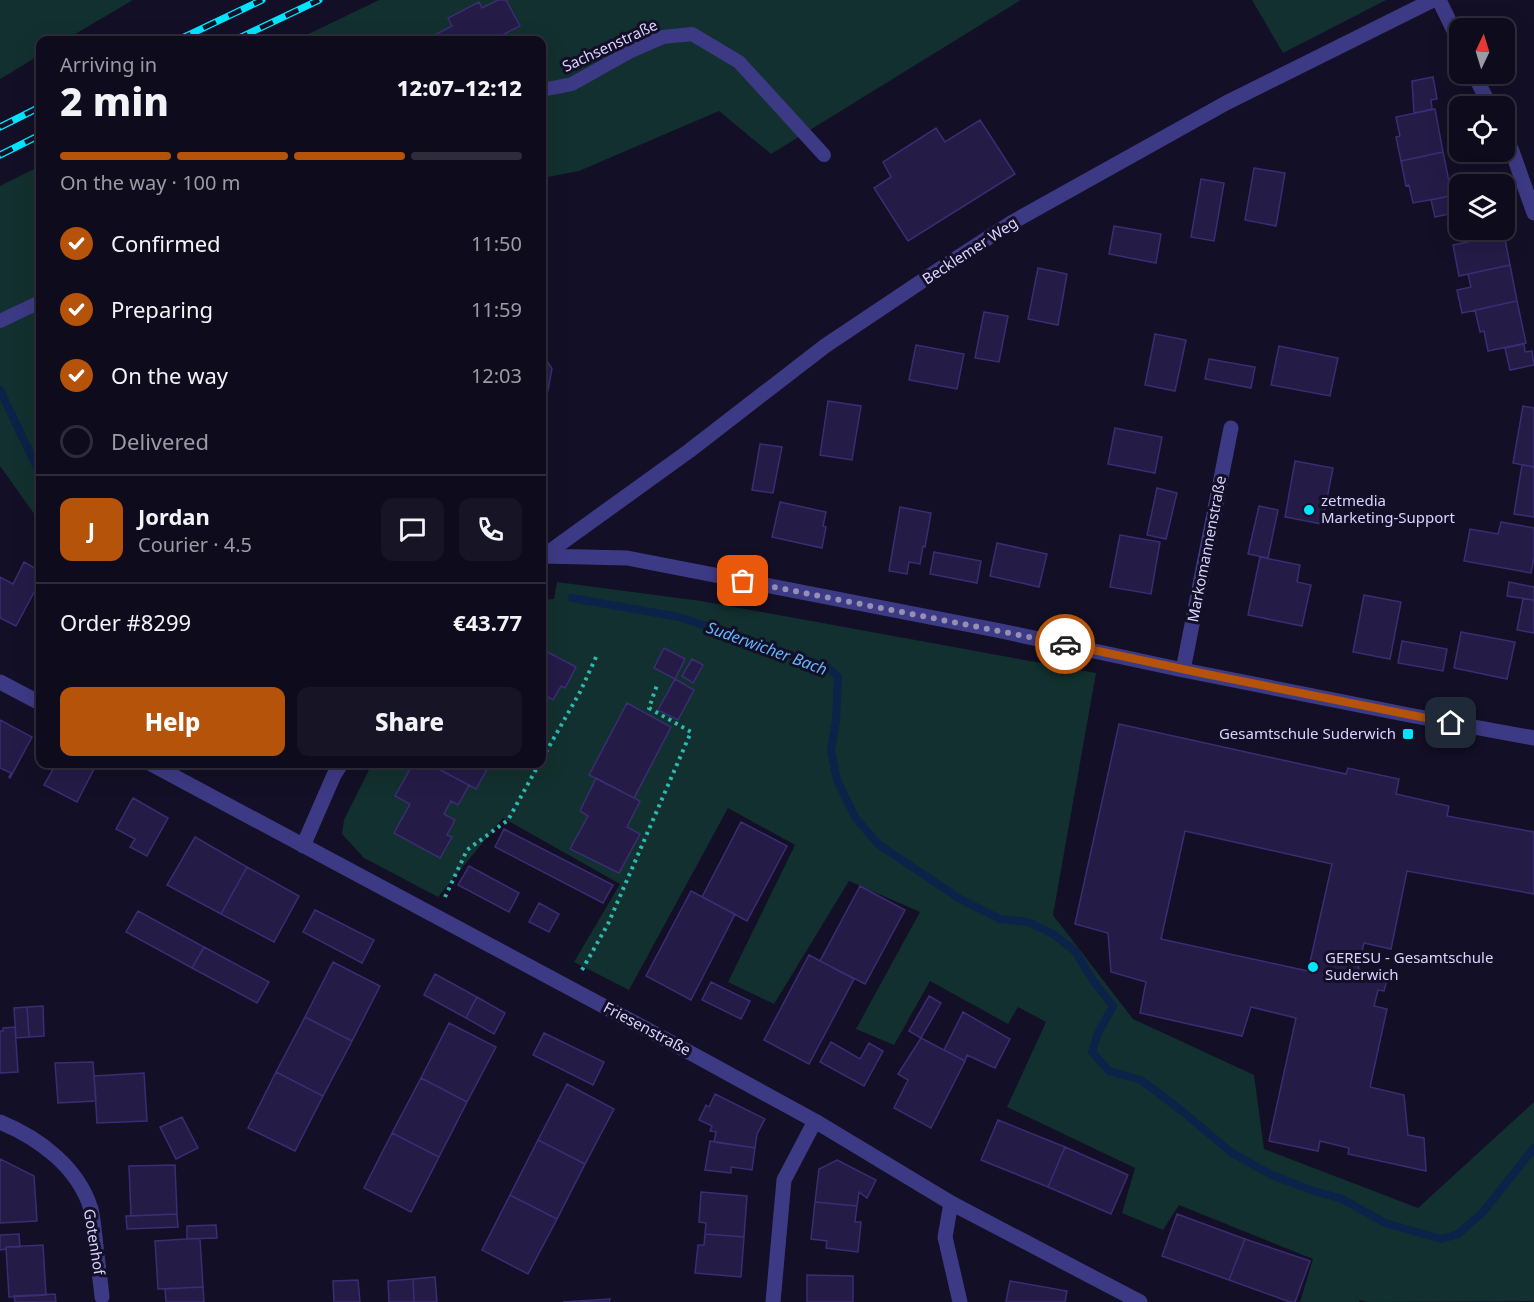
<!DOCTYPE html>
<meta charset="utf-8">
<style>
:root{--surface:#0e0b1c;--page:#171425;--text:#f1f3f6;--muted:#9b9ba3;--line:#2e2b3b;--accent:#b45309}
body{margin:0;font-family:"Noto Sans",sans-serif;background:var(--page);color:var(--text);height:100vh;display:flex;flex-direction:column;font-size:22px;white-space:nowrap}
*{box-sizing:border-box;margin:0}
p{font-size:20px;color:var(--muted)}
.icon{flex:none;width:33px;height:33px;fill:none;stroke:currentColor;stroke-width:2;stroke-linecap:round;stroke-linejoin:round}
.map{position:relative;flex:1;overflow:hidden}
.details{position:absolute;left:36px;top:36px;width:510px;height:732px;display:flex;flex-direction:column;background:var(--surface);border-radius:12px;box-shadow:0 6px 24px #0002,0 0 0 2px var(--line)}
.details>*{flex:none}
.needle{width:39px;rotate:4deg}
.tools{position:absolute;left:1449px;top:18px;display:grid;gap:12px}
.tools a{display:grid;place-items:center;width:66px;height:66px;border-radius:12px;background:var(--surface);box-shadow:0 6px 24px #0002,0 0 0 2px var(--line);font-size:30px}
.pin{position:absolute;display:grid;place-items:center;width:51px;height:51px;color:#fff;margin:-26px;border-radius:12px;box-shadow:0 3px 9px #0006}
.courier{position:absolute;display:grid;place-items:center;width:60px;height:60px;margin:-30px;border:4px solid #b45309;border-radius:50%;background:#fff;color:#222;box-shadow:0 2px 8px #0007}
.overview em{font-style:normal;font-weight:800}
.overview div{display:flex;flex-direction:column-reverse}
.overview{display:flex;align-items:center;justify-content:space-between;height:102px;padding:0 24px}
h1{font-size:39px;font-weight:800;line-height:45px}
.bar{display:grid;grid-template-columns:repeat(4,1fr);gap:9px 6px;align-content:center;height:72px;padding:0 24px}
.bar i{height:8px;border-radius:4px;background:var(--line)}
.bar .on{background:var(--accent)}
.bar p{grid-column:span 4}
.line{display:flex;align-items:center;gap:15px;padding:0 24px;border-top:2px solid var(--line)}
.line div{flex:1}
.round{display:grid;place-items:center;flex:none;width:63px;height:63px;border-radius:12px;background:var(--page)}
ol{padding:0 24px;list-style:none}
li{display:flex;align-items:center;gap:18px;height:66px}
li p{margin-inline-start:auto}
li .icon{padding:6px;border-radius:50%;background:var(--accent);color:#fff;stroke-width:4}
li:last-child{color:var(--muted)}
li i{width:33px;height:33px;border:3px solid var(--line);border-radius:50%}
.cta{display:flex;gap:12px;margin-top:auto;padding:12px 24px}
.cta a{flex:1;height:69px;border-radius:12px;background:var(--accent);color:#fff;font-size:24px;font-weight:800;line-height:69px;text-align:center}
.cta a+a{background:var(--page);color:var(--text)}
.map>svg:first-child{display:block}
.green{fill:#12302f}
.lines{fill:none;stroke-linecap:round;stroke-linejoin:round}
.stream{stroke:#0c2248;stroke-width:8}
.building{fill:#241b47;stroke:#3b2d73;stroke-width:1.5;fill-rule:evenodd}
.path{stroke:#2fb8b0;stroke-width:4;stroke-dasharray:3 4.5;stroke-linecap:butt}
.service{stroke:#3d3a85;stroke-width:14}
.minor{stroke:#3d3a85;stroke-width:15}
.rail-casing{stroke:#00e5ff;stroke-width:7}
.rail{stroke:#130f26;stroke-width:4.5;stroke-dasharray:14;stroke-linecap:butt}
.done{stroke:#948fb3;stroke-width:6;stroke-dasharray:0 10.8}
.route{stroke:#b45309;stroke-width:8}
.poi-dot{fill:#00e5ff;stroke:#130f26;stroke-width:2}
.labels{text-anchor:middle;stroke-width:6;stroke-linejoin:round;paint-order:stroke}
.street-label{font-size:15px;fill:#d9d4ff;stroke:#130f26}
.poi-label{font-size:15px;fill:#d9d4ff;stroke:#130f26;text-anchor:start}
.water-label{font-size:16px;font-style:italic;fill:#62b6ff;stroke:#130f26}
</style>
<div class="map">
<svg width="1534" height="1302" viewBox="0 0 1534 1302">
<rect width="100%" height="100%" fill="#130f26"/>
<!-- green -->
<path class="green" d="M0,0H133L65,40H40V55L0,79Z
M379,0H1021L771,154L719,111L579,171L542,178V40H296Z
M1252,0H1386L1283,53Z
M40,166V522L0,466V186Z
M557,582L701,601L1096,673L1053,915L1133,1019L1254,1075L1264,1149L1418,1208L1534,1102V1301L1368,1302L1360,1300L1359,1302H1300L1313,1259L1179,1205L1163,1230L1122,1213L1135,1168L1007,1107L1046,1022L1018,1007L1008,1024L930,981L894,1045L856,1029L920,912L849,881L774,1004L728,982L795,845L728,808L629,990L574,962L620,884L503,818L438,897L364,858L342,834L344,820L372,764H542V600L554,599Z"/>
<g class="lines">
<!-- stream -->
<path class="stream" d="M0,390L40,474
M572,598L679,617L827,667L838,677L836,720L831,751L837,780L855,817L878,844L960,899L1000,919L1028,922L1053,934L1075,951L1094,982L1113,1006L1098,1033L1092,1052L1109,1071L1141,1080L1182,1111L1232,1153L1272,1175L1311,1190L1342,1199L1385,1223L1441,1239L1458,1234L1483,1212L1534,1148"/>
</g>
<!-- building -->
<path class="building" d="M498,0H506L520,26L492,40H425L452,26L448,18L479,2L482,8Z
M1433,77L1437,99L1431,100L1432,109L1414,113L1412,81Z
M1435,109L1443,152L1401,161L1396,137L1400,136L1396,117Z
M980,120L1015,174L908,241L874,188L891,177L883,162L936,128L945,142Z
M1443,152L1452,196L1413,203L1409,185L1406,186L1401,161Z
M1254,168L1285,173L1276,226L1245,220Z
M1201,179L1224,183L1214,241L1191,237Z
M1449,196L1451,204L1456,202L1458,212L1435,217L1431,200Z
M1114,226L1161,234L1156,263L1109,254Z
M1463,230H1503L1504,234L1465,242Z
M1504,234L1510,265L1459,276L1453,245Z
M1510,265L1517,301L1462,313L1457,290L1471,287L1468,274Z
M1038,268L1067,274L1058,325L1028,319Z
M1517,301L1526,343L1488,351L1484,331L1480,332L1475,310Z
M984,312L1008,316L999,362L975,358Z
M1155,334L1186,340L1175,391L1145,385Z
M1524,344L1525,352L1532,351L1534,365L1510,370L1505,348Z
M916,345L964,354L957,389L909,380Z
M1279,346L1338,358L1330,396L1271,385Z
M542,353L552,369L543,416L542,417Z
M1209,359L1255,367L1251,388L1205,379Z
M828,401L861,406L852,460L820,455Z
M1523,406L1534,408V467L1513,463Z
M1115,428L1162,437L1155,473L1108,464Z
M760,444L782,447L773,493L752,490Z
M1295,461L1333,468L1322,524L1285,517Z
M1522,465L1534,467V517L1514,514Z
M1157,488L1177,493L1166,539L1147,535Z
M780,502L826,512L823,526L826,527L822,548L772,537Z
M1259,506L1278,510L1268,558L1248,554Z
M900,507L931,513L925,547L923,546L920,564L909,562L907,574L889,571Z
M1501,522L1534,528V558L1531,573L1464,561L1470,529L1498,534Z
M1120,535L1160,542L1151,594L1110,587Z
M997,543L1047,554L1039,587L990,576Z
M934,552L981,561L977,583L930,574Z
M1260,557L1300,565L1297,582L1311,585L1302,626L1248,615Z
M24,562L40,571V581L16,626L0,618V577L13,584Z
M1509,582L1534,587V600L1507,596Z
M1364,595L1401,602L1390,659L1353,652Z
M1523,599L1534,600V633L1517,630Z
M1461,632L1515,642L1507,679L1454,668Z
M1402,641L1447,649L1443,671L1398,663Z
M664,648L685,659L675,679L654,668Z
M542,649L576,667L565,688L561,686L553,700L543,694L542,696Z
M692,659L703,665L693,683L682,676Z
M675,679L694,690L678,720L658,710Z
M627,703L671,727L634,798L589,775Z
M0,720L32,737L10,778L9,777L11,773L0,768Z
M1119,724L1346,774L1348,768L1399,779L1396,794L1449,806L1447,816L1534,832V894L1407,871L1391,949L1364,943L1358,969L1388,976L1384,991L1378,990L1374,1006L1387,1009L1370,1087L1404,1095L1408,1135L1424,1138L1426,1171L1348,1154L1349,1148L1320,1141L1318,1151L1269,1141L1296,1018L1251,1007L1242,1036L1140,1013L1146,982L1111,972L1108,933L1075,924ZM1185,831L1332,864L1308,971L1161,939Z
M56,764H83L94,769L77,802L44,785Z
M413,764H429L469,785L458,805L451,801L444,814L455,820L447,835L452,837L440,858L394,833L410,804L395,796Z
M429,764H481L480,765L487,769L476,789Z
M596,778L640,801L627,827L640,834L619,873L570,849L588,816L580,811Z
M133,798L168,818L147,856L130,847L135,839L116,829Z
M741,822L787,846L747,921L702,897Z
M504,829L613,885L603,903L495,847Z
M195,837L247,867L221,914L167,885Z
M469,866L519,893L509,912L458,885Z
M247,867L299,896L274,942L221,914Z
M860,886L905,910L865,984L820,961Z
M691,891L735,914L691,1000L646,976Z
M539,903L559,914L549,932L529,922Z
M315,910L374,940L362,963L303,932Z
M138,911L204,947L192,968L126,932Z
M204,947L269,982L257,1003L192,968Z
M809,955L854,979L809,1064L764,1040Z
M333,962L380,986L352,1041L305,1017Z
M435,974L477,997L466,1018L424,995Z
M711,982L750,1001L741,1019L702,1000Z
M929,996L941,1003L921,1038L909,1031Z
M477,997L505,1013L494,1034L466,1018Z
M43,1006L44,1036L29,1037L27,1007Z
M27,1007L29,1037L16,1038L14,1008Z
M963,1012L1010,1039L995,1068L967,1055L965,1061L944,1050Z
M305,1017L352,1041L323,1096L276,1072Z
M449,1023L496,1047L467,1102L421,1078Z
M15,1027L18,1072L0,1073V1031H3V1028Z
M544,1033L604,1062L593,1085L533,1055Z
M921,1038L965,1061L931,1128L894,1108L908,1080L898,1074Z
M831,1042L860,1059L869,1043L883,1051L864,1086L820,1062Z
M93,1062L96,1101L58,1103L55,1063Z
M276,1072L323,1096L295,1151L248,1128Z
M144,1073L147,1121L97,1123L94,1076Z
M421,1078L467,1102L439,1157L392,1133Z
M567,1084L614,1109L585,1164L538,1140Z
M715,1094L765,1119L757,1134L755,1148L714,1142L716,1132L710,1131L712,1126L699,1120L706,1105L709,1107Z
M182,1117L198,1148L176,1159L160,1127Z
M998,1120L1065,1147L1048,1187L981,1160Z
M392,1133L439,1157L411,1212L364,1188Z
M538,1140L585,1164L557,1219L510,1195Z
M710,1141L755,1148L752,1170L731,1167V1173L705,1170Z
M1065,1147L1128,1175L1111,1214L1048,1187Z
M0,1159L34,1176L37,1221L0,1223Z
M837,1160L876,1180L867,1198L859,1192L857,1206L815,1202L819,1169Z
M175,1165L177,1214L131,1216L129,1166Z
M701,1192L747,1196L744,1237L705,1234L706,1223L699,1222Z
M510,1195L557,1219L528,1274L482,1250Z
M815,1202L857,1206L855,1222H861L858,1252L826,1248L827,1241L811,1239Z
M177,1214L178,1227L127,1229L126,1216Z
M1177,1214L1245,1239L1229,1280L1162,1256Z
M216,1225L217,1238L187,1239V1226Z
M19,1234L20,1247H6V1249L0,1250V1235Z
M705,1234L744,1237L741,1277L695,1273L698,1245H704Z
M187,1239H200L203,1287L158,1289L155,1241Z
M1245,1239L1310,1261L1295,1302H1290L1229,1280Z
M43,1245L46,1295L9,1297L6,1247Z
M807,1275L853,1276V1302H807Z
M435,1277L437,1302H414L413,1279Z
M413,1279L414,1302H389L388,1281Z
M358,1280L360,1302H334L333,1281Z
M1010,1281L1067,1291L1065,1302H1006Z
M203,1287L204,1302H166L165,1289Z
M55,1294L56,1302H15L14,1296Z
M610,1299L609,1302H563Z"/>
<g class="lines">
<!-- path -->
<path class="path" d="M542,759L580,692L597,655
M445,897L467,850L508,820L539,764
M582,970L608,924L691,732L649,708L657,685"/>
<!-- service -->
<path class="service" d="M542,90L572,84L631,51L663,37L692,34L739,62L824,155
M0,321L40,302"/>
<!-- minor -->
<path class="minor" d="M1439,0L1460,43
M1474,74L1490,106
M1504,136L1512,151L1534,213
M543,556L627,558L996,630L1183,670L1409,715L1534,738
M542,557L689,451L825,346L940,269L1011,223L1226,103L1433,0
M1183,670L1231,428
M0,682L40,703
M151,764L665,1039L815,1121L951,1203L1140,1302
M303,846L334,775L341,764
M0,1122C39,1138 78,1167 91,1209C93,1218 94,1228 95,1237C97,1257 100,1277 102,1297
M951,1203L945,1237L960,1302
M773,1302L784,1180L815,1121"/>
<!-- rail casing -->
<g class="rail-casing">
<path id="rail" d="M178,40L262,0
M235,40L319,0
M0,127L40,107
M0,155L40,135"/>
</g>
<!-- rail -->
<use href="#rail" class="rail"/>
</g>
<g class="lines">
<!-- done -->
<path class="done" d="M743,581L1065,644"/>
<!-- route -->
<path class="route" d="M1065,644L1206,674L1451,723"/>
</g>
<!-- markers -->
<g class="poi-dot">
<circle cx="1309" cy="510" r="6"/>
<rect x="1402" y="728" width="12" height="12" rx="3"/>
<circle cx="1313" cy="967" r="6"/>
</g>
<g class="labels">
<!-- street labels -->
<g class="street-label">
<text transform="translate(610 46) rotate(-25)" y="5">Sachsenstraße</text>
<text transform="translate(970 251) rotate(-33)" y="5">Becklemer Weg</text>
<text transform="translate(1207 549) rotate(-79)" y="5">Markomannenstraße</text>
<text transform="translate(647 1029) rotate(28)" y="5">Friesenstraße</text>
<text transform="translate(94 1242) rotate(81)" y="5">Gotenhof</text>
</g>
<!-- poi labels -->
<g class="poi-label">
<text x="1321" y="506">zetmedia<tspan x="1321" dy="17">Marketing-Support</tspan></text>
<text x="1396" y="739" text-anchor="end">Gesamtschule Suderwich</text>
<text x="1325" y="963">GERESU - Gesamtschule<tspan x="1325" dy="17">Suderwich</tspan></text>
</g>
<!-- water labels -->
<g class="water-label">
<text transform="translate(767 648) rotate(20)" y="6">Suderwicher Bach</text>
</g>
</g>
</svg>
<div class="tools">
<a><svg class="needle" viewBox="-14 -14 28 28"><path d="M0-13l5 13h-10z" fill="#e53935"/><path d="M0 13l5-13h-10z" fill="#9b9ba3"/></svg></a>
<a><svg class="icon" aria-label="locate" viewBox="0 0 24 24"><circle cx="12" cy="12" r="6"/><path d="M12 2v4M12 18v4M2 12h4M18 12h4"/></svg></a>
<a><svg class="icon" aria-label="layers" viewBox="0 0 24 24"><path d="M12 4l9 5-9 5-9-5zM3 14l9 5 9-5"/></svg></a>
</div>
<div class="pin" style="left:743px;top:581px;background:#ea580c"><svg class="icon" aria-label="bag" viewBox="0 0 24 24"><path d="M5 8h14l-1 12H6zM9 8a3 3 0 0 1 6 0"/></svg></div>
<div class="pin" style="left:1451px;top:723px;background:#1f2937"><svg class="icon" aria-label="home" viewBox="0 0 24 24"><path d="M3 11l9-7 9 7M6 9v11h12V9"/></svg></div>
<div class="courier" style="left:1065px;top:644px"><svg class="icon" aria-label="car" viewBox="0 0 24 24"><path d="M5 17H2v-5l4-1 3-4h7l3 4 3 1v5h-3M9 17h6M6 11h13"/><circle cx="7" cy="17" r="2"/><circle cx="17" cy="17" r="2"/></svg></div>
<section class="details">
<div class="overview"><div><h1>2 min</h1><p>Arriving in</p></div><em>12:07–12:12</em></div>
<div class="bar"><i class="on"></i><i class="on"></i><i class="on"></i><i></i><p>On the way · 100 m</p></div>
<ol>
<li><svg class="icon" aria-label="check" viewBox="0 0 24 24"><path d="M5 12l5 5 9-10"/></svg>Confirmed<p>11:50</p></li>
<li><svg class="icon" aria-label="check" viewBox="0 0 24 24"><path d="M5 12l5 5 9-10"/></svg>Preparing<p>11:59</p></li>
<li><svg class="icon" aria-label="check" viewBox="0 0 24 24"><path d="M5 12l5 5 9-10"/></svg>On the way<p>12:03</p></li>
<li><i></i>Delivered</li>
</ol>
<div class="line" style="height:108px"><b class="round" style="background:var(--accent);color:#fff">J</b><div><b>Jordan</b><p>Courier · 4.5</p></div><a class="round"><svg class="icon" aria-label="chat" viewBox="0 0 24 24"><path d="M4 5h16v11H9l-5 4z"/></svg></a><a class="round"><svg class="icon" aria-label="phone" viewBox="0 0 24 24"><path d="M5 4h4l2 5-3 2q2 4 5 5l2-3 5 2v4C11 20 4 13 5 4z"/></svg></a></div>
<div class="line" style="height:78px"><div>Order #8299</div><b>€43.77</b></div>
<div class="cta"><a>Help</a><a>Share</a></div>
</section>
</div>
